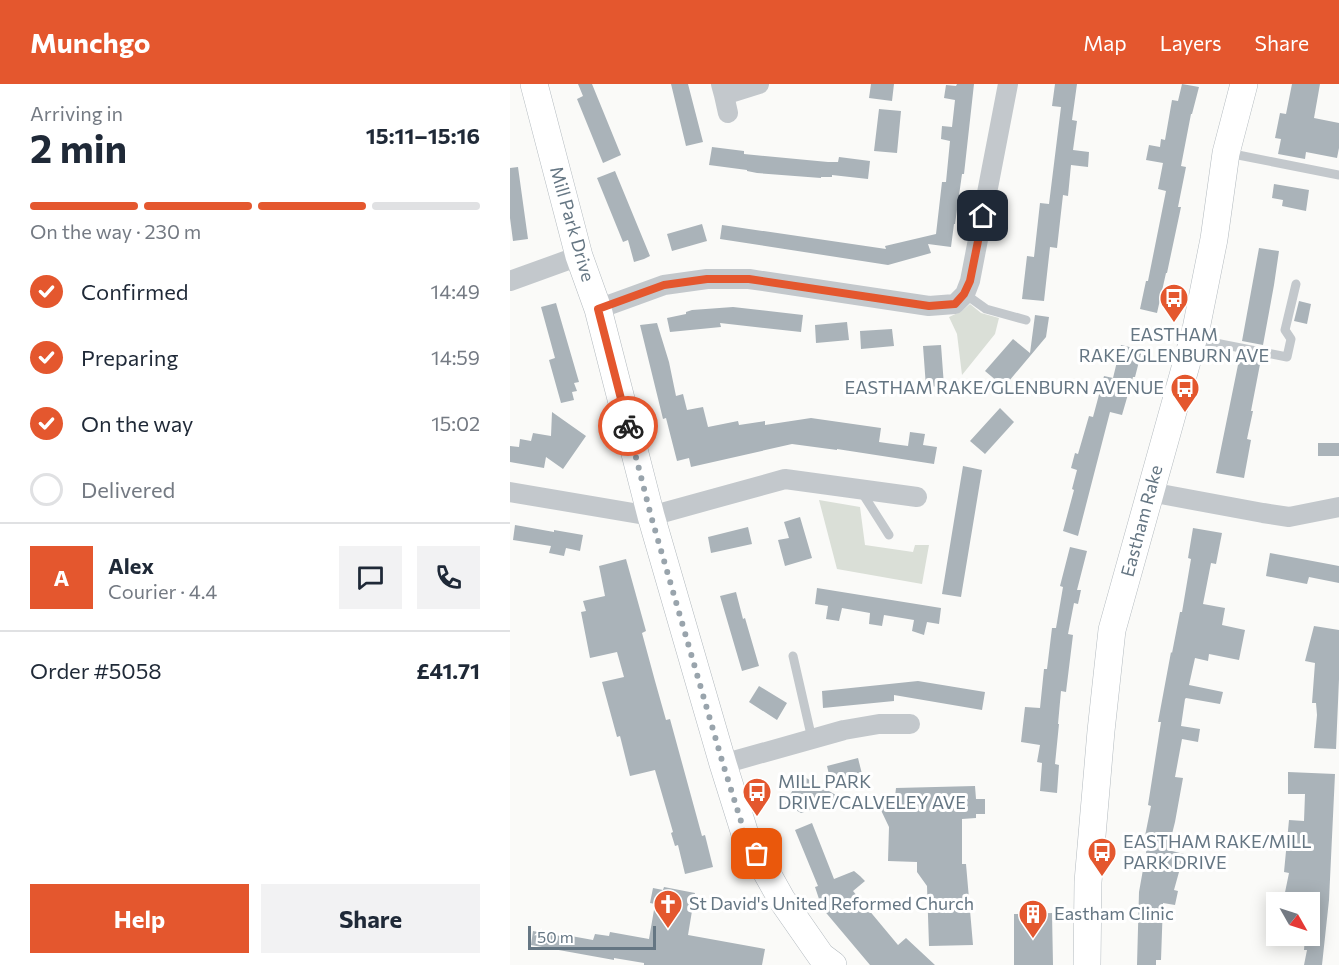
<!DOCTYPE html>
<meta charset="utf-8">
<style>
:root{--surface:#fff;--page:#f2f2f3;--text:#1f2937;--muted:#747a83;--line:#e0e1e3;--accent:#e4572e}
body{margin:0;font-family:Commissioner,sans-serif;background:var(--page);color:var(--text);height:100vh;display:flex;flex-direction:column;font-size:22px;white-space:nowrap}
*{box-sizing:border-box;margin:0}
p{font-size:20px;color:var(--muted)}
.icon{flex:none;width:33px;height:33px;fill:none;stroke:currentColor;stroke-width:2;stroke-linecap:round;stroke-linejoin:round}
.map{position:relative;flex:1;overflow:hidden}
.side{display:flex;flex-direction:column;background:var(--surface);width:510px}
.side>*{flex:none}
.needle{width:39px;rotate:129deg}
.tools{position:absolute;left:756px;top:808px;display:grid;gap:12px}
.tools a{display:grid;place-items:center;width:54px;height:54px;border-radius:0px;background:var(--surface);box-shadow:0 3px 15px #0003;font-size:30px}
.scale{position:absolute;left:18px;bottom:15px;width:128px;box-sizing:border-box;padding-left:6px;border:3px solid #657683;border-top:0;font-size:16px;line-height:21px;white-space:nowrap;color:#657683;-webkit-text-stroke:4px #fff;paint-order:stroke}
.pin{position:absolute;display:grid;place-items:center;width:51px;height:51px;color:#fff;margin:-26px;border-radius:12px;box-shadow:0 3px 9px #0006}
.courier{position:absolute;display:grid;place-items:center;width:60px;height:60px;margin:-30px;border:4px solid #e4572e;border-radius:50%;background:#fff;color:#222;box-shadow:0 2px 8px #0007}
.overview em{font-style:normal;font-weight:700}
.overview div{display:flex;flex-direction:column-reverse}
.overview{display:flex;align-items:center;justify-content:space-between;height:102px;padding:0 30px}
h1{font-size:39px;font-weight:700;line-height:45px}
.bar{display:grid;grid-template-columns:repeat(4,1fr);gap:9px 6px;align-content:center;height:72px;padding:0 30px}
.bar i{height:8px;border-radius:4px;background:var(--line)}
.bar .current{background:var(--accent)}
.bar p{grid-column:span 4}
.line{display:flex;align-items:center;gap:15px;padding:0 30px;border-top:2px solid var(--line)}
.line div{flex:1}
.round{display:grid;place-items:center;flex:none;width:63px;height:63px;border-radius:0px;background:var(--page)}
ol{padding:0 30px;list-style:none}
li{display:flex;align-items:center;gap:18px;height:66px}
li p{margin-inline-start:auto}
li .icon{padding:6px;border-radius:50%;background:var(--accent);color:#fff;stroke-width:4}
li:last-child{color:var(--muted)}
li i{width:33px;height:33px;border:3px solid var(--line);border-radius:50%}
.cta{display:flex;gap:12px;margin-top:auto;padding:12px 30px}
.cta a{flex:1;height:69px;border-radius:0px;background:var(--accent);color:#fff;font-size:24px;font-weight:700;line-height:69px;text-align:center}
.cta a+a{background:var(--page);color:var(--text)}
header{display:flex;align-items:center;gap:36px;box-sizing:border-box;height:84px;padding:0 30px;background:var(--accent);color:#fff}
header strong{font-size:28px}
nav{display:flex;gap:33px;margin-inline-start:auto;font-size:21px}
main{display:flex;flex:1;min-height:0}
.map>svg:first-child{display:block}
.green{fill:#dadfd7}
.building{fill:#aab3b9}
.lines{fill:none;stroke-linecap:round;stroke-linejoin:round}
.secondary-casing{stroke:#b3babf;stroke-width:28}
.lane{stroke:#c3c8cc;stroke-width:9}
.street{stroke:#c3c8cc;stroke-width:20}
.secondary{stroke:#fff;stroke-width:27}
.done{stroke:#99a4ac;stroke-width:6;stroke-dasharray:0 10.8}
.route{stroke:#e4572e;stroke-width:8}
.labels{text-anchor:middle;stroke-width:6;stroke-linejoin:round;paint-order:stroke}
.street-label{font-size:18px;fill:#657683;stroke:#fff}
.poi-label{font-size:18px;fill:#657683;stroke:#fff;text-anchor:start}
</style>
<header>
<strong>Munchgo</strong>
<nav><a>Map</a><a>Layers</a><a>Share</a></nav>
</header>
<main>
<section class="side">
<div class="overview"><div><h1>2 min</h1><p>Arriving in</p></div><em>15:11–15:16</em></div>
<div class="bar"><i class="current"></i><i class="current"></i><i class="current"></i><i></i><p>On the way · 230 m</p></div>
<ol>
<li><svg class="icon" aria-label="check" viewBox="0 0 24 24"><path d="M5 12l5 5 9-10"/></svg>Confirmed<p>14:49</p></li>
<li><svg class="icon" aria-label="check" viewBox="0 0 24 24"><path d="M5 12l5 5 9-10"/></svg>Preparing<p>14:59</p></li>
<li><svg class="icon" aria-label="check" viewBox="0 0 24 24"><path d="M5 12l5 5 9-10"/></svg>On the way<p>15:02</p></li>
<li><i></i>Delivered</li>
</ol>
<div class="line" style="height:108px"><b class="round" style="background:var(--accent);color:#fff">A</b><div><b>Alex</b><p>Courier · 4.4</p></div><a class="round"><svg class="icon" aria-label="chat" viewBox="0 0 24 24"><path d="M4 5h16v11H9l-5 4z"/></svg></a><a class="round"><svg class="icon" aria-label="phone" viewBox="0 0 24 24"><path d="M5 4h4l2 5-3 2q2 4 5 5l2-3 5 2v4C11 20 4 13 5 4z"/></svg></a></div>
<div class="line" style="height:78px"><div>Order #5058</div><b>£41.71</b></div>
<div class="cta"><a>Help</a><a>Share</a></div>
</section>
<div class="map">
<svg width="829" height="881" viewBox="0 0 829 881">
<rect width="100%" height="100%" fill="#fafaf8"/>
<!-- green -->
<path class="green" d="M460,220L471,229L489,234L485,250L452,291L447,250L439,233L452,227Z
M309,416L350,423L355,461L403,468L405,461H419L412,500L327,485Z"/>
<!-- building -->
<path class="building" d="M68,0H82L111,71L93,79L67,15L73,12Z
M161,0H178L193,58L176,62Z
M361,0H384L382,17L359,14Z
M447,0H464L454,90H452L445,140H444L441,163L418,160L421,169L378,181L210,155L212,141L376,165L375,162L426,150L432,98H436L440,57L431,55L432,42L442,43L445,16L434,14L436,1L446,2Z
M545,0H567L562,36L567,37L563,66L579,68L578,83L561,81L558,112L553,111L547,164L540,163L534,217L512,215L517,172L524,173L530,119L539,120L551,23L542,22Z
M672,0L689,3L682,30H681L671,82L676,83L668,123H671L657,189H656L647,229L630,225L636,197H638L656,107L648,105L653,79L636,76L639,61L650,63L651,55L655,56L662,16L668,17Z
M782,0H810L804,34L829,39V64L827,74L796,68L795,75L768,70L771,55L765,54L770,29L776,30Z
M369,25L391,27L387,69L364,67Z
M202,63L234,67V70L318,78H328L329,73L360,77L358,95L322,91V93H311V94L247,89L237,87V86L199,81Z
M8,83L18,155L3,157L0,134V84Z
M105,87L140,172L134,175L124,178L118,156L113,158L87,94Z
M764,100L799,106L796,127L772,122L773,116L762,114Z
M192,140L197,157L162,167L157,150Z
M749,164L769,167L764,201L753,261L732,257Z
M789,217L801,220L797,240L784,237Z
M46,219L69,298L64,299L67,307L62,308L64,316L51,319L39,276L45,274L31,223Z
M223,223L293,231L291,248L210,239L211,243L160,248L157,234L176,230V228L182,226Z
M525,231L539,233L536,253L494,303L475,287L503,255L520,269Z
M337,238L339,256L306,259L305,241Z
M147,239L159,278L166,312L173,310L177,326L193,323L198,343L228,337L229,341L255,337V341L301,334L371,344L369,358L383,360L398,362L400,348L415,350L413,361L427,363L424,380L327,365V366L282,360L181,383L179,374L167,377L156,334L153,335L130,241Z
M382,245L384,262L351,265L350,247Z
M431,261L434,302L416,303L413,262Z
M611,261L632,266L625,293H623L612,331L600,328L568,452L553,447L564,406L562,405L567,386L561,384L565,369L568,370L579,332L583,333L594,292L603,294Z
M730,271L751,275L741,327H743L737,355L741,356L734,394L706,389Z
M490,324L504,338L475,370L460,357Z
M42,328L76,352L53,385L36,373L34,384L0,378V362L9,363L10,355L21,357L23,349L41,352Z
M808,359H829V372H808Z
M453,382L472,386L451,513L432,510Z
M290,433L302,474L275,482L268,456L279,454L274,438Z
M5,441L44,448V446L73,451L70,467L56,464L54,472L39,469L41,462L3,456Z
M238,443L242,460L201,469L198,453Z
M683,444L712,449L706,480L701,479L693,520L715,524L712,541L735,546L729,576L699,570L698,577L685,574L679,601L713,608L710,620L676,614L675,615L671,642L690,645L688,658L672,655L665,693L673,694L665,738L658,766L674,770L664,806L668,807L665,821L653,819L651,876H646V881H627L629,808L637,763L633,762L641,722L638,721L651,638H648L661,568L662,569L670,528H672L681,475L678,474Z
M560,463L577,467L567,506H571L568,520L564,519L558,550L563,551L556,608L551,607L548,640H549L545,680L549,681L547,709L530,707L532,679L527,678L530,661L511,658L515,623L530,624L534,585H537L542,544H546L553,503L550,502Z
M760,469L829,482V499L799,493L797,500L756,492Z
M116,475L136,547L132,549L145,597L156,636L160,635L192,752L195,751L203,783L175,790L168,761L165,762L161,749L163,748L145,686L120,692L110,652L107,653L92,598L114,593L107,568L80,574L71,528L76,527L73,517L95,512L89,482Z
M307,504L431,524L429,540L417,538L414,551L402,547L404,536L374,531L372,542L359,540L360,529L332,524L329,537L316,535L318,522L305,520Z
M226,508L233,535L235,534L249,582L232,587L210,512Z
M804,542L829,546V595L826,665L804,664L807,631L806,619H802L805,579L795,577Z
M408,597L475,608L472,626L384,611V617L313,624L312,607Z
M249,602L277,619L267,636L239,618Z
M348,674L352,690L321,699L317,682Z
M778,688L825,690L819,816L812,881H794L797,866H794L795,852H800V819L773,818L779,789L774,788L779,736L794,737L795,710H778Z
M291,691L333,715L291,729L275,720Z
M465,702L466,715H475V730H466V734L452,735V780H456L463,861L419,862L417,802L407,788V778L378,777L379,743L369,722L379,720L378,714L385,713L386,704Z
M302,739L324,795L344,787L350,792L355,797L343,807L388,861L396,854L425,881H360L312,824L305,803L308,802L285,746Z
M154,803L185,809L178,851L255,865L252,881H134V879L104,874V876L21,861L23,847L61,854V852L83,856L85,850L99,852L100,848L139,855L145,820L140,819L143,804L153,806Z
M542,829L543,881H504V830Z"/>
<g class="lines">
<!-- secondary casing -->
<g class="secondary-casing">
<path id="secondary" d="M24,0L69,172L88,225L141,432L213,680L235,750L272,816L311,872L323,881
M577,881L578,798L591,647L602,546L686,245L704,155L716,69L734,0"/>
</g>
<!-- lane -->
<path class="lane" d="M718,69L829,91
M455,210L476,225L516,236
M685,255L777,273L781,255L775,246L786,200
M351,407L379,451
M283,572L302,655"/>
<!-- street -->
<path class="street" d="M211,0L214,11L249,0
M214,11L218,29
M0,197L69,172
M88,225L154,201L197,195H239L419,222L445,220L455,210L460,197L498,0
M0,408L141,432L275,395L407,413
M640,408L753,429L779,433L829,423
M213,680L334,646L369,640H400"/>
<!-- secondary -->
<use href="#secondary" class="secondary"/>
</g>
<g class="lines">
<!-- done -->
<path class="done" d="M118,342L141,432L213,680L235,750L247,770"/>
<!-- route -->
<path class="route" d="M118,342L88,225L154,201L197,195H239L419,222L445,220L454,210L460,197L473,132"/>
</g>
<!-- icons -->
<defs>
<g id="bus-pin" transform="scale(1.5)"><path d="M0 17L-7.5 6A9.5 9.5 0 1 1 7.5 6Z" fill="#e4572e" stroke="#fff"/><path d="M-5-6H5V4H4V6H2V4H-2V6H-4V4H-5ZM-3.5-4V0h7V-4ZM-3.5 1.2v1.5H-2V1.2ZM2 1.2v1.5H3.5V1.2Z" fill="#fff"/></g>
<g id="church-pin" transform="scale(1.5)"><path d="M0 17L-7.5 6A9.5 9.5 0 1 1 7.5 6Z" fill="#e4572e" stroke="#fff"/><path d="M-1.2-6h2.4v3.5h3.3v2.4h-3.3V6h-2.4V-.1h-3.3v-2.4h3.3Z" fill="#fff"/></g>
<g id="building-pin" transform="scale(1.5)"><path d="M0 17L-7.5 6A9.5 9.5 0 1 1 7.5 6Z" fill="#e4572e" stroke="#fff"/><path d="M-4-6H4V6H1V3H-1V6H-4ZM-2.5-4.3h1.7v1.8h-1.7ZM.8-4.3h1.7v1.8H.8ZM-2.5-1h1.7V.8h-1.7ZM.8-1h1.7V.8H.8Z" fill="#fff"/></g>
</defs>
<g fill-rule="evenodd">
<use href="#bus-pin" x="664" y="214"/>
<use href="#bus-pin" x="675" y="304"/>
<use href="#bus-pin" x="247" y="708"/>
<use href="#bus-pin" x="592" y="768"/>
<use href="#church-pin" x="158" y="820"/>
<use href="#building-pin" x="523" y="830"/>
</g>
<g class="labels">
<!-- street labels -->
<g class="street-label">
<text transform="translate(62 140) rotate(74)" y="6">Mill Park Drive</text>
<text transform="translate(632 437) rotate(-75)" y="6">Eastham Rake</text>
</g>
<!-- poi labels -->
<g class="poi-label">
<text x="664" y="257" text-anchor="middle">EASTHAM<tspan x="664" dy="21">RAKE/GLENBURN AVE</tspan></text>
<text x="654" y="310" text-anchor="end">EASTHAM RAKE/GLENBURN AVENUE</text>
<text x="268" y="704">MILL PARK<tspan x="268" dy="21">DRIVE/CALVELEY AVE</tspan></text>
<text x="613" y="764">EASTHAM RAKE/MILL<tspan x="613" dy="21">PARK DRIVE</tspan></text>
<text x="179" y="826">St David's United Reformed Church</text>
<text x="544" y="836">Eastham Clinic</text>
</g>
</g>
</svg>
<div class="tools">
<a><svg class="needle" viewBox="-14 -14 28 28"><path d="M0-13l5 13h-10z" fill="#e53935"/><path d="M0 13l5-13h-10z" fill="#747a83"/></svg></a>
</div>
<div class="scale">50 m</div>
<div class="pin" style="left:247px;top:770px;background:#ea580c"><svg class="icon" aria-label="bag" viewBox="0 0 24 24"><path d="M5 8h14l-1 12H6zM9 8a3 3 0 0 1 6 0"/></svg></div>
<div class="pin" style="left:473px;top:132px;background:#1f2937"><svg class="icon" aria-label="home" viewBox="0 0 24 24"><path d="M3 11l9-7 9 7M6 9v11h12V9"/></svg></div>
<div class="courier" style="left:118px;top:342px"><svg class="icon" aria-label="bike" viewBox="0 0 24 24"><circle cx="6" cy="16" r="4"/><circle cx="18" cy="16" r="4"/><path d="M6 16l4-8h5l3 8M10 8l3 8H6M13 5h3"/></svg></div>
</div>
</main>
